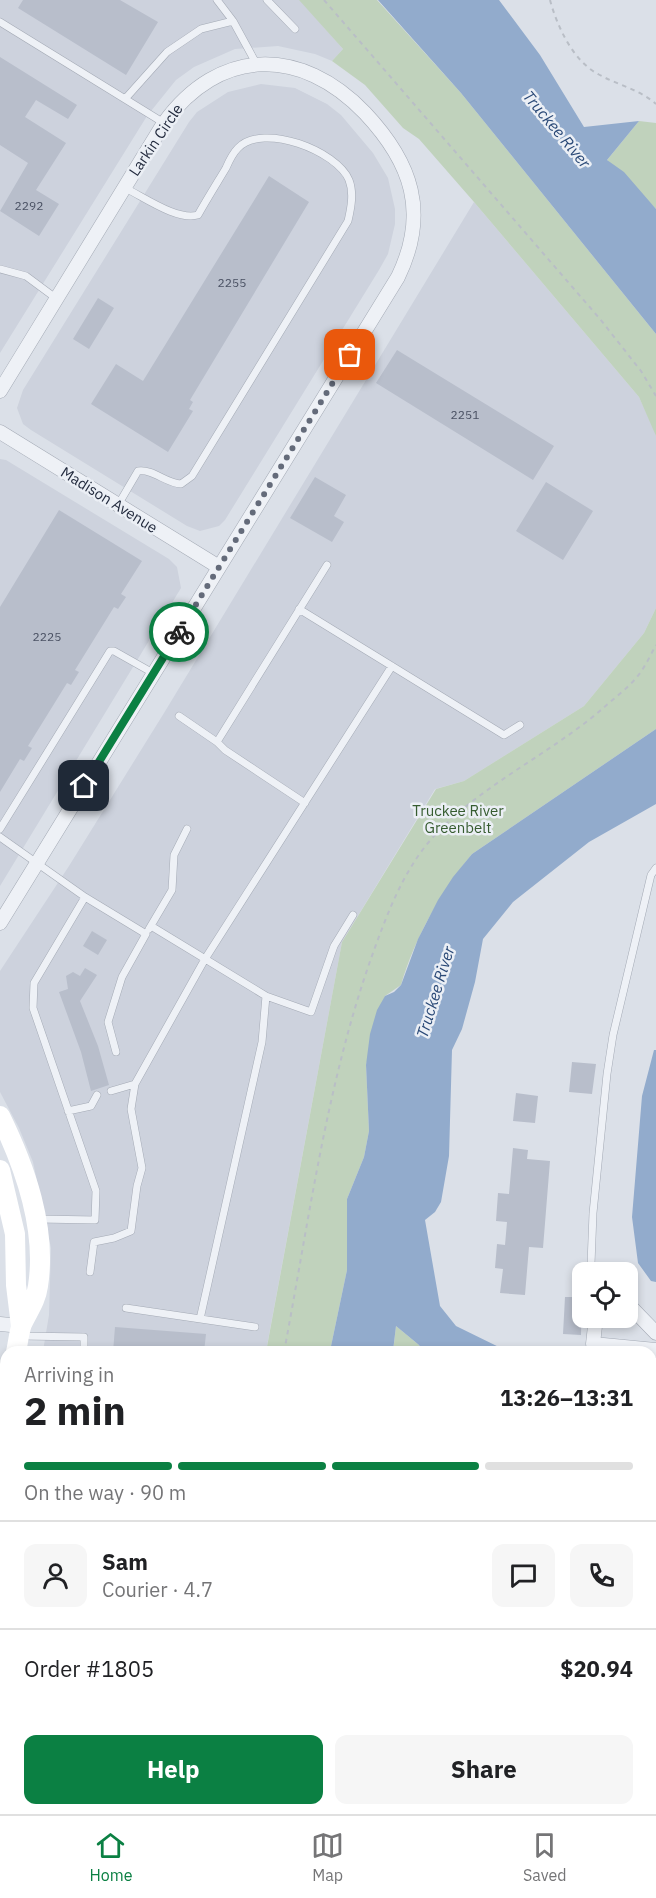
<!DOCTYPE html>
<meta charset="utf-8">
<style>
:root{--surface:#fff;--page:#f6f6f6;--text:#202124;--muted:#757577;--line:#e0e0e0;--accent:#0b8043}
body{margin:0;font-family:"IBM Plex Sans",sans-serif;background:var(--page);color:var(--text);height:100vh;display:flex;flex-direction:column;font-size:22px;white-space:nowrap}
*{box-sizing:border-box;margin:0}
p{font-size:20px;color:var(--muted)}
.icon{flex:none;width:33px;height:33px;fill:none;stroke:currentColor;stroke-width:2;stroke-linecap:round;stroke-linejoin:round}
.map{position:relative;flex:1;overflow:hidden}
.drawer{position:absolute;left:0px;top:1346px;width:657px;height:470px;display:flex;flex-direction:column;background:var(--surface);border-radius:18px 18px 0 0;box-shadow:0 3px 9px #0003}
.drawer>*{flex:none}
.tools{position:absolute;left:572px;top:1262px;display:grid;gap:12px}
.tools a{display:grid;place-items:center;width:66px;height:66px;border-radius:12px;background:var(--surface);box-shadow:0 3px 9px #0003;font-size:30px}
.pin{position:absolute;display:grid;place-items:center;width:51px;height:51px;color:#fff;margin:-26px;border-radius:12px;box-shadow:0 3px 9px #0006}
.courier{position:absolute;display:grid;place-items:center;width:60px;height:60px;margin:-30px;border:4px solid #0b8043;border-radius:50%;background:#fff;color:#222;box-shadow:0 2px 8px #0007}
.overview em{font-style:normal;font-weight:700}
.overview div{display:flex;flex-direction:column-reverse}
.overview{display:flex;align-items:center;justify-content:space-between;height:102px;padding:0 24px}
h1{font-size:39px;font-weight:700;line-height:45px}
.bar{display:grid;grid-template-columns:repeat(4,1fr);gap:9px 6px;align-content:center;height:72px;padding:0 24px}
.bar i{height:8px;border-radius:4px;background:var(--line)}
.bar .active{background:var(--accent)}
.bar p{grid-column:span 4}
.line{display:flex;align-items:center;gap:15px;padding:0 24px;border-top:2px solid var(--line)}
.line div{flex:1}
.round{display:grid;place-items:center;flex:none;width:63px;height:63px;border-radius:12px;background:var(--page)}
.button{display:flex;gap:12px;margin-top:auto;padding:12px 24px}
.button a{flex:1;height:69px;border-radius:12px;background:var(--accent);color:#fff;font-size:24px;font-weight:700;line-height:69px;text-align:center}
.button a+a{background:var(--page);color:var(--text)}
.menu{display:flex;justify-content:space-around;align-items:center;height:84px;border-top:2px solid var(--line);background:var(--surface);font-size:16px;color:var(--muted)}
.menu a{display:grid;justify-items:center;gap:3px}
.menu .active{color:var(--accent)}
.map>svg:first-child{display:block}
.built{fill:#cdd2dd}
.green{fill:#c0d2bc}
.water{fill:#92abcc}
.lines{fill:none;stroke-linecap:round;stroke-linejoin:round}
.stream{stroke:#92abcc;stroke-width:4}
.building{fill:#b8becb}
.lane-casing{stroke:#a4aab5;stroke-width:8}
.street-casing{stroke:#a4aab5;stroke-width:15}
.path{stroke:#b9bec6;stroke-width:2;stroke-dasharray:4.5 4.5;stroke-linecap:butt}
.lane{stroke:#eef1f6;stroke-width:7}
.street{stroke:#eef1f6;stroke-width:14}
.secondary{stroke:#fff;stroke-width:20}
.done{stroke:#646b7a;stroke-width:6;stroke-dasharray:0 10.8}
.route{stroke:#0b8043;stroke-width:8}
.labels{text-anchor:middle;stroke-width:5;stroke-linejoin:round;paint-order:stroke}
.number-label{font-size:12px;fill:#495062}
.street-label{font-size:15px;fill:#242c3f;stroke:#ebeff5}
.park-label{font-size:15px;fill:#365c30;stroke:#ebeff5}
.water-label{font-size:16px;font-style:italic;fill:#2a4977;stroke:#ebeff5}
</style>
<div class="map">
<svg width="656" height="1814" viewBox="0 0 656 1814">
<rect width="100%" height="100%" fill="#dbe0e8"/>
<!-- built -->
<path class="built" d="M0,0H300L343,49L332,61L315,54L278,46L235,49L194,67L176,80L147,116L0,353Z
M261,84L295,88L327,104L341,115L373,153L388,178L395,209V224L388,254L379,270L225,520L219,526L200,531L187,526L31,430L23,424L17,408L23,390L189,122L197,112L228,92Z
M474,202L639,397L654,429L656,436V608L644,633L584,706L464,781L435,789L342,942L266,1351H43L49,1315L51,1248L33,1162L19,1128L0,1092V971L69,866L164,713Z
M0,459L6,460L169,559L177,567L181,588L0,886Z
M6,1542V1642L0,1641V1572Z
M0,1722H6V1809H248L251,1814H0Z"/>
<!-- green -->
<path class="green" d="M299,0H377L461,93L656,334V436L639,397L474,202L419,139L403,128L365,85L332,61L343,49Z
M639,121L656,123V209L607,160Z
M656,608V729L472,854C441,892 415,937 401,985L385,996L366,1065L369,1131L364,1157L347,1199V1270L330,1351L266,1352L342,942L436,789L464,781L584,706L644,633Z
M396,1326L419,1345L423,1351L393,1352Z
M651,1451L656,1453V1814H395L392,1809H651Z
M248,1809H329L333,1814H251Z"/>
<!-- water -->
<path class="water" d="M378,0H499L540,55L584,127L639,121L607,160L624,172L656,209V334L461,93Z
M656,729V804L589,842L513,902L483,939L475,982L462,1029L452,1050L449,1156L441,1202L435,1212L425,1220L440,1306L456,1326L507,1351H423L419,1345L396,1326L393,1351H330L347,1270V1199L364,1157L369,1131L366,1065L370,1034L377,1010L385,996L394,992L401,985L418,939L438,900L453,877L472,854Z
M654,1050H656V1282L651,1281L638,1263L632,1217L642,1096Z"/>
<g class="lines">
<!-- stream -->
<path class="stream" d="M0,1693L6,1694"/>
</g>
<!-- building -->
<path class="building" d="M23,0H120L158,22L126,75L18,8Z
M0,57L77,105L68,119L36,100L25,117L66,143L36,190L59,204L39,236L0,211L28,163L0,145Z
M269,176L309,202L190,400L193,402L189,409L193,411L168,452L91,404L116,364L143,381Z
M98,298L114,308L89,349L73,339Z
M397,350L554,446L533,480L376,383Z
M315,477L346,495L334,516L344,522L332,542L290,518Z
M546,482L593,511L563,560L516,531Z
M59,510L142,561L121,594L126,597L118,609L114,607L75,670L79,672L71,685L67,683L28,746L32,748L24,761L20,759L0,792V607Z
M92,931L107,940L98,955L83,946Z
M85,968L97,975L80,1001L98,1046L109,1085L91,1091L81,1052L59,992L68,989L66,976L73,972L80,976Z
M572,1062L596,1064L592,1094L569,1092Z
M516,1093L538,1096L535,1123L513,1121Z
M513,1148L528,1150L527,1159L550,1161L543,1248L529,1247L525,1295L500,1293L503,1269L495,1268L497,1244L505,1245L507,1222L496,1221L498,1193L509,1194Z
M565,1297H582L581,1335L563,1334Z
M115,1327L206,1334L204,1352H113Z"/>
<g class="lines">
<!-- lane casing -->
<g class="lane-casing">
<path id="lane" d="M217,0L233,21
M267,0L295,29
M0,22L125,99
M164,123L125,99L167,52L201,29L233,21L257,65
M0,269L26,276L57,299
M118,505L138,471C154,469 165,483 181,484L192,476L348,221C351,208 354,193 349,180C337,151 263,122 238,148C233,153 229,161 226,168C217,183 207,199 198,215C177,221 144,197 125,188
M299,609L504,735L520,725
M179,716L217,742
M305,803L225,750L217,742L327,565
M0,829L110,651H114L153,673
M0,837L85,897L34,983L33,1008L96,1191L95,1220L39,1219
M85,897L146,934L122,977L108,1022L116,1052
M151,926L266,996L262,1042L200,1319
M149,929L172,890L174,855L187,829
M266,996L311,1012L334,946L353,915
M111,1091L135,1084
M68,1111L91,1106L97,1095
M90,1272L94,1242L114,1238L131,1231L137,1186L142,1168L131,1109L135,1084L205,959L392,666
M593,1272L591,1264L593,1213L607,1074L613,1035L651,875L656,868
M126,1308L255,1327
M21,1336L84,1337V1352
M0,1460L6,1461
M0,1574L6,1576"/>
</g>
<!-- street casing -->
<g class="street-casing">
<path id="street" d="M0,391L164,123C219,47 301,46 365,113C412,163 429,213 398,277L0,923
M0,432L219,567
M627,1303L656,1333
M596,1317L593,1344L656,1350
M0,1324L21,1326"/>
</g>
<!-- path -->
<path class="path" d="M324,0L600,319L641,371L656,396
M550,0C557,26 573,61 598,74C617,85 639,89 656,104
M284,1352C310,1215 328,1073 377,942C391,904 407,865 435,835C483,784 548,755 601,710C614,698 630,687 640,673C646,665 651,654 656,645
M289,1809L291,1814"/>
<!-- lane -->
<use href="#lane" class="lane"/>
<!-- street -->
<use href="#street" class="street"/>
<!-- secondary -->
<path class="secondary" d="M0,1116C25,1167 47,1228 38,1286C36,1301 28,1311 22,1324C19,1332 18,1343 16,1352
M0,1170L15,1234L16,1285L21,1326
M0,1429L6,1400"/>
</g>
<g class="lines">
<!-- done -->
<path class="done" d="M179,632L350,355"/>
<!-- route -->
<path class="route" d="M84,786L179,632"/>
</g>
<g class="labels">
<!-- number labels -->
<g class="number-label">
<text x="29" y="210">2292</text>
<text x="232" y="287">2255</text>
<text x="465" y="419">2251</text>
<text x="47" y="641">2225</text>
</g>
<!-- street labels -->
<g class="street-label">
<text transform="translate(156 140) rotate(-56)" y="5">Larkin Circle</text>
<text transform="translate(109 500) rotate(32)" y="5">Madison Avenue</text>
</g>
<!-- park labels -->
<g class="park-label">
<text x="458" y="816">Truckee River<tspan x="458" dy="17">Greenbelt</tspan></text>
</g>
<!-- water labels -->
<g class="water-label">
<text transform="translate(557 129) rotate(50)" y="6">Truckee River</text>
<text transform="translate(435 992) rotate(-73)" y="6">Truckee River</text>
</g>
</g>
</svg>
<div class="tools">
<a><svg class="icon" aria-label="locate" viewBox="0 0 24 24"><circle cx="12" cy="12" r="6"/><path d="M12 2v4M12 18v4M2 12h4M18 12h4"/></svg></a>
</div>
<div class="pin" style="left:350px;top:355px;background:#ea580c"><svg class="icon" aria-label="bag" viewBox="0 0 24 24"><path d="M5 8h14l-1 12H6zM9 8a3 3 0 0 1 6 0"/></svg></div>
<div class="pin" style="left:84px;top:786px;background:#1f2937"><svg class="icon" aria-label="home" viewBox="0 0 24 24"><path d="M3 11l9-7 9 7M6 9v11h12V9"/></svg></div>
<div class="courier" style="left:179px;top:632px"><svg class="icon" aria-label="bike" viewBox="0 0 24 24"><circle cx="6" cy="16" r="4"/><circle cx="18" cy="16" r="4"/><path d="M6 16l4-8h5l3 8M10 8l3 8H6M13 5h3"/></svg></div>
<section class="drawer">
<div class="overview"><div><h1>2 min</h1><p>Arriving in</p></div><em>13:26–13:31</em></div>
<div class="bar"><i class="active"></i><i class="active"></i><i class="active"></i><i></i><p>On the way · 90 m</p></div>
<div class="line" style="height:108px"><a class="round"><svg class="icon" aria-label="person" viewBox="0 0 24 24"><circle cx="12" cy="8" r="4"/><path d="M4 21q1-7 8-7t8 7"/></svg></a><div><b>Sam</b><p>Courier · 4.7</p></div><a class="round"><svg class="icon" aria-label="chat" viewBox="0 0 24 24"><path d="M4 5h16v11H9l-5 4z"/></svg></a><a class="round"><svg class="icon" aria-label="phone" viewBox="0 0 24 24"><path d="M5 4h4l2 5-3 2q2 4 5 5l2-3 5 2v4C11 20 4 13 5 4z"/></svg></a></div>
<div class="line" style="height:78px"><div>Order #1805</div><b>$20.94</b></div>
<div class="button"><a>Help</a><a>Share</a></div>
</section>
</div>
<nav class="menu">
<a class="active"><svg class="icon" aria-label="home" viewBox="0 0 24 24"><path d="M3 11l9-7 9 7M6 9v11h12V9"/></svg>Home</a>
<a><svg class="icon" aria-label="map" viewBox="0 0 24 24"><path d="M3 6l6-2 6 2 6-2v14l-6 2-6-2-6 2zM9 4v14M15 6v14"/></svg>Map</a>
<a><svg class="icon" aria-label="saved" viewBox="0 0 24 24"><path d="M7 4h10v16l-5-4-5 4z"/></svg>Saved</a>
</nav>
